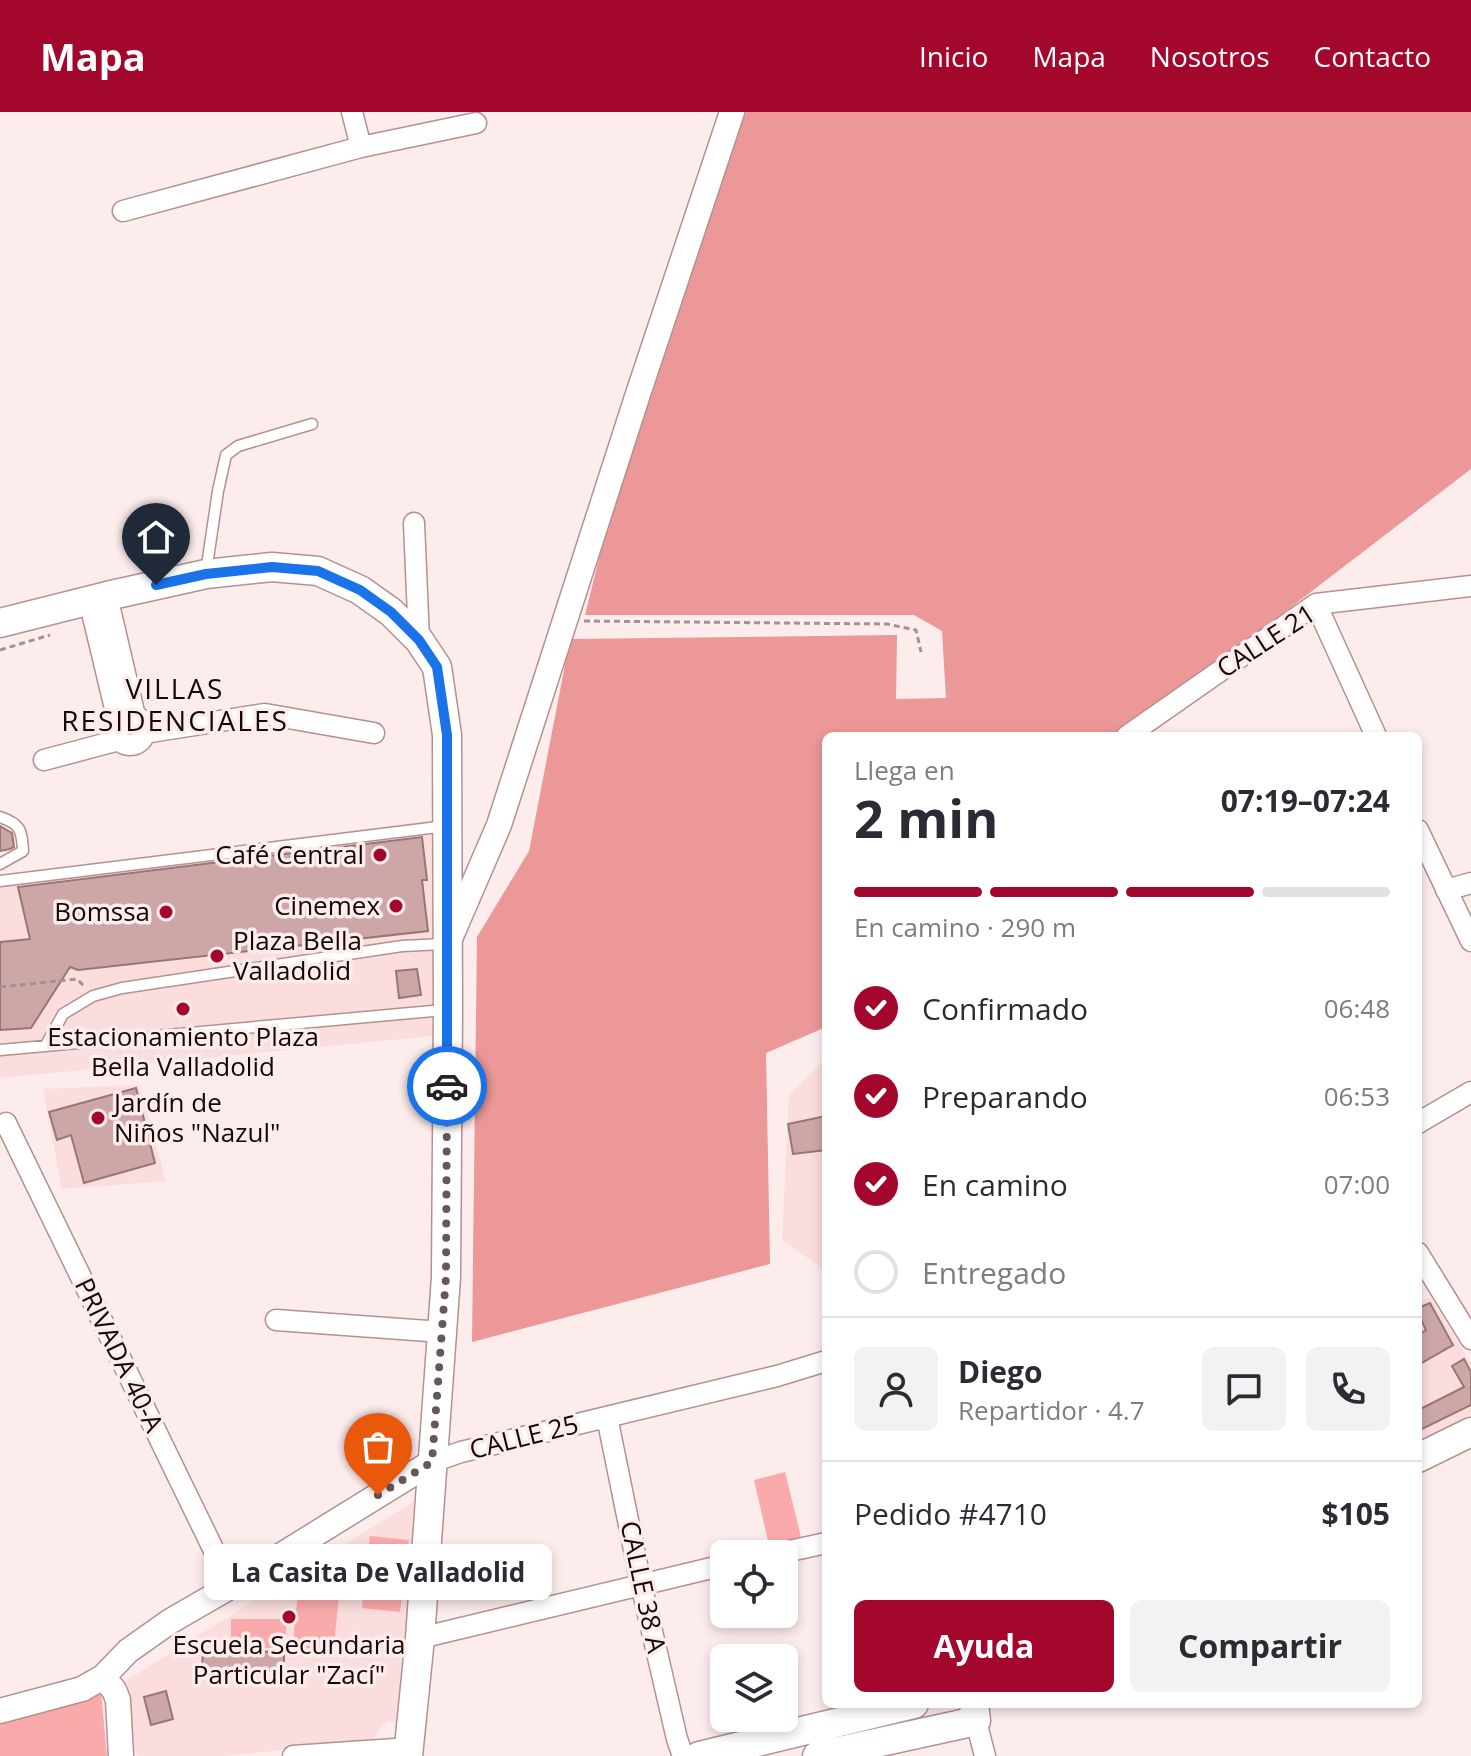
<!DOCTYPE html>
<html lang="es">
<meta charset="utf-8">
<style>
:root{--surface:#fff;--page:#f2f2f3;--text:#2b2b33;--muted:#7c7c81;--line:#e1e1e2;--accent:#a4072c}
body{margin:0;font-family:"Open Sans",sans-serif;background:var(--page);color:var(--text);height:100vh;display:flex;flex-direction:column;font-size:30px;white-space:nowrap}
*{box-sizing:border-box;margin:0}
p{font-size:26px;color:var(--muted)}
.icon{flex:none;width:44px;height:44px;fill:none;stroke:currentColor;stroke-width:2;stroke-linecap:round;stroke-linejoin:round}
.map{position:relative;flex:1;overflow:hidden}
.side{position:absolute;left:822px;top:620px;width:600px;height:976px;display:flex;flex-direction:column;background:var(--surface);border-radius:12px;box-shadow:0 4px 12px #0003}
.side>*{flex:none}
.tools{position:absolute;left:710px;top:1428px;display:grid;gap:16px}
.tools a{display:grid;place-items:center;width:88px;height:88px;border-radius:12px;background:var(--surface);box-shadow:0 4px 12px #0003;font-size:40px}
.pin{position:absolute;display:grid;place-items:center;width:68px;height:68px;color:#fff;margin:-82px -34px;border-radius:50% 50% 50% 0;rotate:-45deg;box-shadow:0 0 8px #0007}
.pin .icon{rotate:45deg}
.courier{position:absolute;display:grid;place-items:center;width:80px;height:80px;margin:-40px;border:6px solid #1a73e8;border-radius:50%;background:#fff;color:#222;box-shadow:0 2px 10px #0007}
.bubble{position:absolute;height:56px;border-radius:12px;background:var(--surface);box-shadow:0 4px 12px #0003;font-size:26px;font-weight:700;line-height:56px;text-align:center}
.head em{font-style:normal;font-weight:700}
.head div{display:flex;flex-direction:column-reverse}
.head{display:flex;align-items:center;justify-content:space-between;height:136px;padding:0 32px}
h1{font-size:52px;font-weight:700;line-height:60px}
.bar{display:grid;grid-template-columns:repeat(4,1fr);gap:12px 8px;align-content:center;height:96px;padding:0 32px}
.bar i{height:10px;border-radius:6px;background:var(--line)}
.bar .active{background:var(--accent)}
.bar p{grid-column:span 4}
.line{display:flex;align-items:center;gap:20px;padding:0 32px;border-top:2px solid var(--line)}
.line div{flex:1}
.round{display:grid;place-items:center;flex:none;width:84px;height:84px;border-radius:12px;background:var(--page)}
ol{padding:0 32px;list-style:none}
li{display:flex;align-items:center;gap:24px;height:88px}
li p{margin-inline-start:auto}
li .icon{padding:8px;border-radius:50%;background:var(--accent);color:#fff;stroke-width:4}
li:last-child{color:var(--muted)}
li i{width:44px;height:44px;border:4px solid var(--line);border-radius:50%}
.action{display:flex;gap:16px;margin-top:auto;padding:16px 32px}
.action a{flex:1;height:92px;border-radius:12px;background:var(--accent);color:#fff;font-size:32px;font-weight:700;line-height:92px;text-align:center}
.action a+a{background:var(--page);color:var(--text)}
header{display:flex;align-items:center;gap:48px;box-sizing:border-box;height:112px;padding:0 40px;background:var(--accent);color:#fff}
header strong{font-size:38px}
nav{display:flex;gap:44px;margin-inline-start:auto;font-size:28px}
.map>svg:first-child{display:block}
.built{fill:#fadddc}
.green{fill:#fbaaab}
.forest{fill:#ec9798}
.building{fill:#cda7a7;stroke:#997575;stroke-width:2}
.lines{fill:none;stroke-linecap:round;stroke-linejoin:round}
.service-casing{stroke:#b59090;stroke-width:13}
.minor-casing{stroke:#b59090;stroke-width:23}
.tertiary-casing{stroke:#b59090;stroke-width:27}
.secondary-casing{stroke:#b59090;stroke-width:31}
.path{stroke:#a29393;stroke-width:3;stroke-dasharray:6 4;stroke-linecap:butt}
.service{stroke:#fff;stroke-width:10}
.minor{stroke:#fff;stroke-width:20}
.tertiary{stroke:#fff;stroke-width:24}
.secondary{stroke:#fff;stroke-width:28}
.done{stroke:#665858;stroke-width:8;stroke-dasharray:0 14.4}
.route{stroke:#1a73e8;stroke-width:10}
.poi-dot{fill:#a4072c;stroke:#fceceb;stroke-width:3}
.labels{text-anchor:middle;stroke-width:7;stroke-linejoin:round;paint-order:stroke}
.street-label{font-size:26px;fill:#150809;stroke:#fceceb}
.poi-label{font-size:26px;fill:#150809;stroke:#fceceb;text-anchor:end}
.neighbourhood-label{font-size:28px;letter-spacing:2px;fill:#150809;stroke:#fceceb}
</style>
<header>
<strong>Mapa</strong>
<nav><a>Inicio</a><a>Mapa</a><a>Nosotros</a><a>Contacto</a></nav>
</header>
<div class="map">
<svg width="1471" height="1644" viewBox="0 0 1471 1644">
<rect width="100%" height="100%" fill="#fceceb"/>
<!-- built -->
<path class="built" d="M436,708L433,924L0,966V763Z
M826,946V1159L782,1128L789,983Z
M139,973L166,1069L62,1077L43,977Z
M1431,1185L1471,1252V1308L1418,1333V1191Z
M421,1385L407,1611L387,1609L377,1620L372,1629L223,1644H140L130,1634L127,1568Z"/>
<!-- green -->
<path class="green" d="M785,1360L801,1425L769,1433L754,1368Z
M370,1424L409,1428L400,1500L362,1496Z
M300,1461L341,1465L333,1543L292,1539Z
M231,1507H286V1536H231Z
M101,1579L107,1644H0V1610Z"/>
<!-- forest -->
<path class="forest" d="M746,0H1471V357L1123,624H826V915L766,941L770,1152L472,1230L477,825L529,739L570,527L897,523L896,587L946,586L942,519L914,503H585L622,354Z"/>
<!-- building -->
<path class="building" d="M0,714L12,721L14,735L10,737L0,739Z
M422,725L427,768H422L428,819L78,858L70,855L31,916L0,918V830L30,827L18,775Z
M417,857L421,883L399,886L396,859Z
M136,976L155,1051L84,1071L71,1023L57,1028L49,1000Z
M826,1004V1038L793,1042L788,1012Z
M1430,1191L1453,1233L1418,1253V1223L1426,1218L1418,1201V1196Z
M1464,1247L1471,1260V1293L1418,1319V1298L1464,1275L1452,1254Z
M203,1538L284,1540V1559L202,1557Z
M166,1579L173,1607L151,1613L144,1585Z"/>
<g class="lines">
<!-- service casing -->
<g class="service-casing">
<path id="service" d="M206,460L218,379L226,343L238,334L312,312
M0,705C21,712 22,719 23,739L0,752
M0,769L446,714
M46,933L63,902L93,884L122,876L402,834L444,832
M0,938L444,898"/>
</g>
<!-- minor casing -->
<g class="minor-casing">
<path id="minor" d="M352,0L361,35
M123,99L361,35L476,11
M414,411L419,528
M107,484L135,604
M89,488L118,609
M1316,492L1376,624
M115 618a15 15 0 1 1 30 0a15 15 0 1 1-30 0Z
M144,621L265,602L374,621
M1127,624L1316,492L1471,474
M44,648L119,628
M1418,718L1471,829
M1446,778L1471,771
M6,1011L221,1453L233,1473
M1418,1011L1471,980
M1418,1141L1471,1227
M276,1208L442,1220
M607,1305L641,1472L677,1627L683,1644
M432,1350L461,1340L777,1264L826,1249
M776,1442L826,1431
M420,1526L724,1453
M976,1609L985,1644
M293,1644L409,1636"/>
</g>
<!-- tertiary casing -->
<g class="tertiary-casing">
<path id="tertiary" d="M449,829L499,713L638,282L732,0
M103,1565L114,1578L118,1588L121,1644
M0,1599L82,1577L103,1565L128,1539L169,1510L233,1473L432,1350"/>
</g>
<!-- secondary casing -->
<g class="secondary-casing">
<path id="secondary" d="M0,511L107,484L206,462L272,455L318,459L360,478L391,500L419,528L437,555L447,623L448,897L446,1165L420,1526L408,1644
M1418,1346L1471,1320
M699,1644L914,1592
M817,1644L976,1609L974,1592"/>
</g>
<!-- path -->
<path class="path" d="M584,509L887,512L916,518L921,540
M0,538L50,523
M0,875L77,867L85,875"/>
<!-- service -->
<use href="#service" class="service"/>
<!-- minor -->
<use href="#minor" class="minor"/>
<!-- tertiary -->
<use href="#tertiary" class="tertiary"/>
<!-- secondary -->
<use href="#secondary" class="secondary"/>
</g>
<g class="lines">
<!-- done -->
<path class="done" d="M378,1383L432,1350L446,1165L447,974"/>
<!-- route -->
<path class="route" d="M156,473L206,462L272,455L318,459L360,478L391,500L419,528L437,555L447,623V974"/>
</g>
<!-- markers -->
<g class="poi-dot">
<circle cx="380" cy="743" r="8"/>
<circle cx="396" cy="794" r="8"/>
<circle cx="166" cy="800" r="8"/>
<circle cx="217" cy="844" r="8"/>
<circle cx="183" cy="897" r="8"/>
<circle cx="98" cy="1006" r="8"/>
<circle cx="289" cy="1505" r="8"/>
</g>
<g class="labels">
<!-- street labels -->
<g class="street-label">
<text transform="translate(1266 529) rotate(-33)" y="9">CALLE 21</text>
<text transform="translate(119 1243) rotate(64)" y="9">PRIVADA 40-A</text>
<text transform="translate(524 1325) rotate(-14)" y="9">CALLE 25</text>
<text transform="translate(643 1475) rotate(78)" y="9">CALLE 38 A</text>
</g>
<!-- poi labels -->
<g class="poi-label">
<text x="364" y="752">Café Central</text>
<text x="380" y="803">Cinemex</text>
<text x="150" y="809">Bomssa</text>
<text x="233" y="838" text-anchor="start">Plaza Bella<tspan x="233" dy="30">Valladolid</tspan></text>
<text x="183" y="934" text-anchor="middle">Estacionamiento Plaza<tspan x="183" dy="30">Bella Valladolid</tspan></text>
<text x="114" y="1000" text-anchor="start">Jardín de<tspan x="114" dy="30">Niños "Nazul"</tspan></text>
<text x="289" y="1542" text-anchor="middle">Escuela Secundaria<tspan x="289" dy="30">Particular "Zací"</tspan></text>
</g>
<!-- neighbourhood labels -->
<g class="neighbourhood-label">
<text x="175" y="587">VILLAS<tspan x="175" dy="32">RESIDENCIALES</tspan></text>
</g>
</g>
</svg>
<div class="tools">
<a><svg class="icon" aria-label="locate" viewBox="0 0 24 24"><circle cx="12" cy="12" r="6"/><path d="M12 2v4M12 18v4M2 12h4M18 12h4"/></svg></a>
<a><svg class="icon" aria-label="layers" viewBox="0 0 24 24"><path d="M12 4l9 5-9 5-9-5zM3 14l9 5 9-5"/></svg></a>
</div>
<div class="pin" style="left:378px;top:1383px;background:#ea580c"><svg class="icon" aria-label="bag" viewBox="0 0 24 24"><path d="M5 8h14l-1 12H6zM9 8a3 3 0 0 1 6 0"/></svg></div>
<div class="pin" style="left:156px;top:473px;background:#1f2937"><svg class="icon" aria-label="home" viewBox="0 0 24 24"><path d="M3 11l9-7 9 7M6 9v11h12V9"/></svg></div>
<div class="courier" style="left:447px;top:974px"><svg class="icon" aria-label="car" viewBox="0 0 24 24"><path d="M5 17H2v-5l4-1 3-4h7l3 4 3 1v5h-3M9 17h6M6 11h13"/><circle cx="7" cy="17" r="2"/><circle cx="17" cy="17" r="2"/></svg></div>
<div class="bubble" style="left:204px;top:1432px;width:348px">La Casita De Valladolid</div>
<section class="side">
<div class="head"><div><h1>2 min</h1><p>Llega en</p></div><em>07:19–07:24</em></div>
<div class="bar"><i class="active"></i><i class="active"></i><i class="active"></i><i></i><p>En camino · 290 m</p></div>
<ol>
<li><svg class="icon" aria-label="check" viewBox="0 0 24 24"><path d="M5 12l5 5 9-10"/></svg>Confirmado<p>06:48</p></li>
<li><svg class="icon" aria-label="check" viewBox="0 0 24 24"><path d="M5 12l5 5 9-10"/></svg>Preparando<p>06:53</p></li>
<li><svg class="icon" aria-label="check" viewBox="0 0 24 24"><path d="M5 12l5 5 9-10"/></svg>En camino<p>07:00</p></li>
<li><i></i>Entregado</li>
</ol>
<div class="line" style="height:144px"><a class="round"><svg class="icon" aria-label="person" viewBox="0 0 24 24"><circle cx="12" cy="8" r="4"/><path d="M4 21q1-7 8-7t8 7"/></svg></a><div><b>Diego</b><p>Repartidor · 4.7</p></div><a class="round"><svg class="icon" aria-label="chat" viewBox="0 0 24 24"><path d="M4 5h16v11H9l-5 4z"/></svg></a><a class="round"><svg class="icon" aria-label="phone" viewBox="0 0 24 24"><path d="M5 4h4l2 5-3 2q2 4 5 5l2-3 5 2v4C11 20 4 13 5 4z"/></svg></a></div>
<div class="line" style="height:104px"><div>Pedido #4710</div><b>$105</b></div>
<div class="action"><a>Ayuda</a><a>Compartir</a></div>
</section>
</div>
